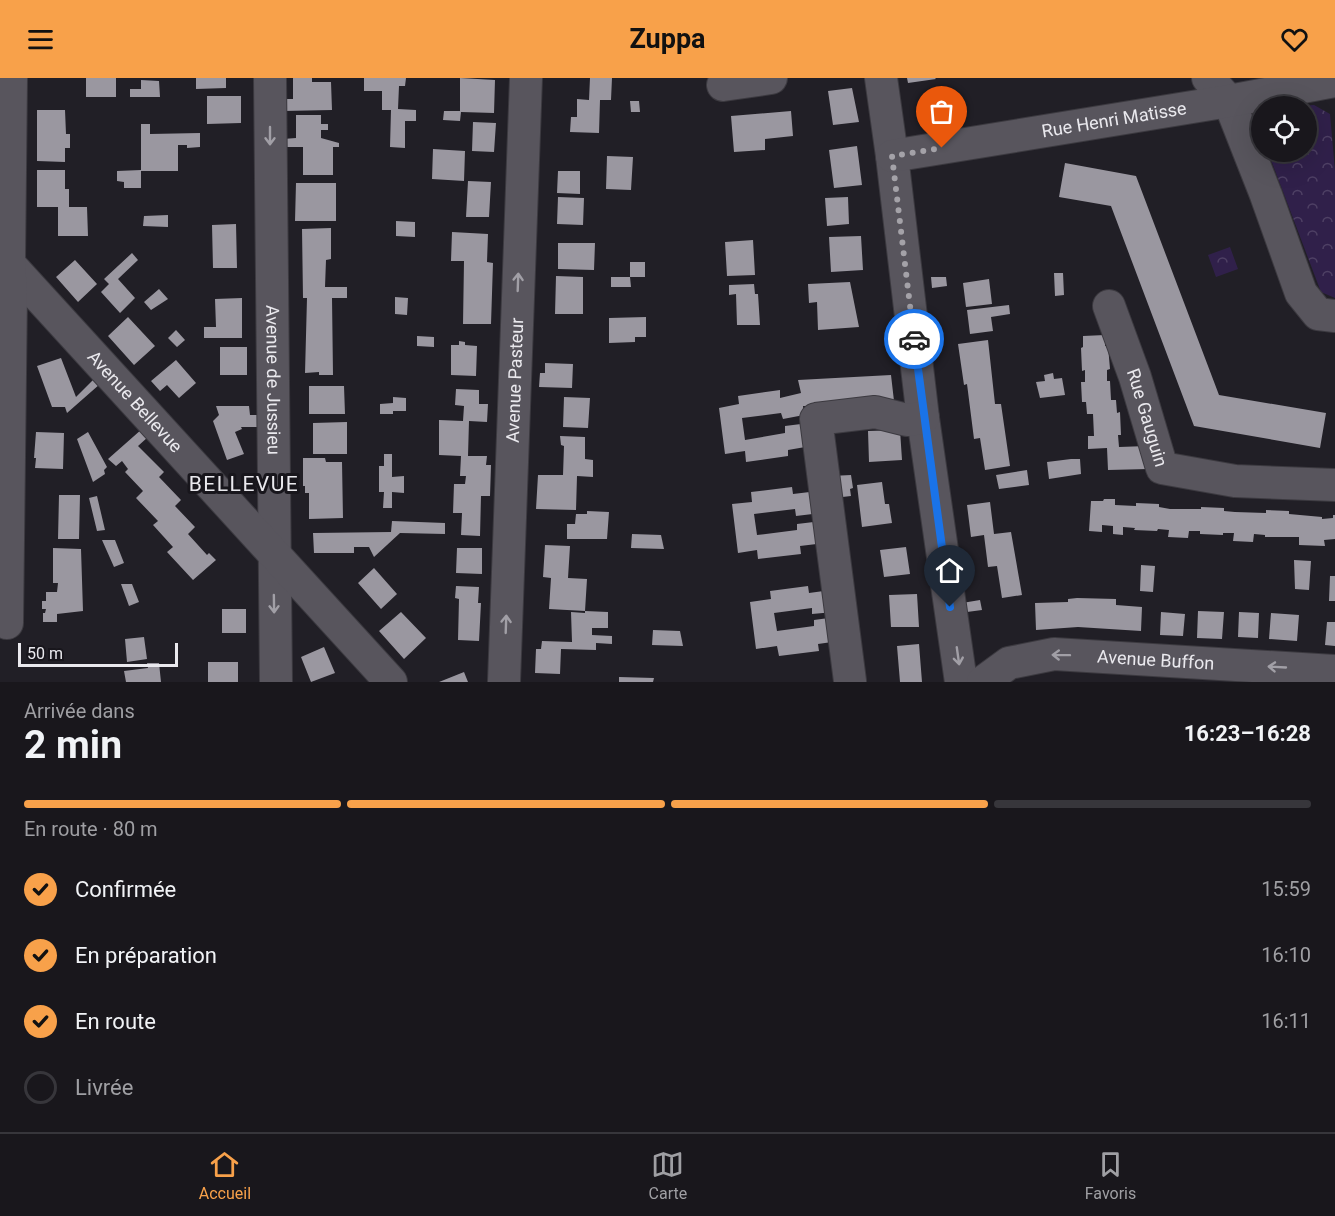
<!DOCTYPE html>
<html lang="fr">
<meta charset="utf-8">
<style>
:root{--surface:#19171c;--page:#222025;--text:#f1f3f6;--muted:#9f9fa3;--line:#37363b;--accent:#f8a14a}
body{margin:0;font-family:Roboto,sans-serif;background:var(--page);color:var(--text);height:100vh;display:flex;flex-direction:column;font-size:22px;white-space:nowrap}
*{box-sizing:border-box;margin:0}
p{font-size:20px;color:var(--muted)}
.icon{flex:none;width:33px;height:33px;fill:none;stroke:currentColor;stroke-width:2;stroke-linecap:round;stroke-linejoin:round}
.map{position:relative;height:604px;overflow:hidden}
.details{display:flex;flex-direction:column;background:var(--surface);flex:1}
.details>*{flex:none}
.tools{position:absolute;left:1251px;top:18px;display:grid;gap:12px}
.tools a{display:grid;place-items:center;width:66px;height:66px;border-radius:50%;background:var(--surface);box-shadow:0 6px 24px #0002,0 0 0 2px var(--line);font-size:30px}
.scale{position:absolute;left:18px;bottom:15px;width:160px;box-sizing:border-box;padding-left:6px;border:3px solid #eae9ee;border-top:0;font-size:16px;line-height:21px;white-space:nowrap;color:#eae9ee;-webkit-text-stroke:4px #18161c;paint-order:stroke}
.pin{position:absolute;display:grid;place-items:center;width:51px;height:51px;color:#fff;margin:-62px -26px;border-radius:50% 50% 50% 0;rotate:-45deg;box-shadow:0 0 6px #0007}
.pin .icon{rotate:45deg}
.courier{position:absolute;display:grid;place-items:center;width:60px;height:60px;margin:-30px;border:4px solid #1a73e8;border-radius:50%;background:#fff;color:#222;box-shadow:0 2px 8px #0007}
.headline em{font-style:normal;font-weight:700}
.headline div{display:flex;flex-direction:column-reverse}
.headline{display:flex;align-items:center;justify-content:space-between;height:102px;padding:0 24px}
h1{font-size:39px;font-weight:700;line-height:45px}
.bar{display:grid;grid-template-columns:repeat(4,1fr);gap:9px 6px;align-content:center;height:72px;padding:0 24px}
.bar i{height:8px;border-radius:4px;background:var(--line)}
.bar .on{background:var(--accent)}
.bar p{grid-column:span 4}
ol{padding:0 24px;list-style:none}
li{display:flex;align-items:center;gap:18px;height:66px}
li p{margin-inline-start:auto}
li .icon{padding:6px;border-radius:50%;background:var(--accent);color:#111;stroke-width:4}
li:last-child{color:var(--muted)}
li i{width:33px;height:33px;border:3px solid var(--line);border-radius:50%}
header{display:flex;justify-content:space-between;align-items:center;height:78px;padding:0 24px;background:var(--accent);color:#111;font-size:27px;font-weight:700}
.tab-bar{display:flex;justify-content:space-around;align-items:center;height:84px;border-top:2px solid var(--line);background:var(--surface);font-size:16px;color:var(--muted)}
.tab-bar a{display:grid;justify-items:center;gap:3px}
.tab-bar .on{color:var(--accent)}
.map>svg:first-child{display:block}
.park{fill:url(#park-crowns)}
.building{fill:#9a97a0}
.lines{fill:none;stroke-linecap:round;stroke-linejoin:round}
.minor-casing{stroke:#3c3a40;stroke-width:34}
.minor{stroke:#58555d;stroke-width:32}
.oneway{stroke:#a19fa6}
.done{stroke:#a4a2a8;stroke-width:6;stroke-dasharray:0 10.8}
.route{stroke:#1a73e8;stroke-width:8}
.labels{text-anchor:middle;stroke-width:6;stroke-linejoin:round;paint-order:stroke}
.street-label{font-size:18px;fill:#eae9ee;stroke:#18161c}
.quarter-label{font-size:21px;letter-spacing:1.5px;fill:#eae9ee;stroke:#18161c}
</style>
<header><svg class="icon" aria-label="menu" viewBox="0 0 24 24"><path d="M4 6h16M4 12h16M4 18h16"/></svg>Zuppa<svg class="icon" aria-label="heart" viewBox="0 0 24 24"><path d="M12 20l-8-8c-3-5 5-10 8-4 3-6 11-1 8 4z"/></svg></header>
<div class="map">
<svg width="1335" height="604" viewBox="0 0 1335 604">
<defs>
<pattern id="park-crowns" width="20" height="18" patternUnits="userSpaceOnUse" patternTransform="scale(1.5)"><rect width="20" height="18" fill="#30204a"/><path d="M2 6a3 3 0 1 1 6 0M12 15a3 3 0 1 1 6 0" fill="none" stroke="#4e4064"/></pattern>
</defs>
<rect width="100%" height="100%" fill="#211f26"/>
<!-- park -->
<path class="park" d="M1314,27L1330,36L1335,93V220L1321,214L1268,74H1306V28H1302Z
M1230,169L1238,191L1216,199L1208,177Z"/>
<!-- building -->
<path class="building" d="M86,0H116V19H86Z
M196,0H226V10L196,11Z
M293,0H312V4H331L332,32L283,33V21H293Z
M364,0H406L405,8H399L398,31L416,32V43H405V70L390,69L391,32H382V13H364Z
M460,0L495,2L494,35L461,34L460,43L443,42L444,33H460Z
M590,0H612L611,22H600L599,55L570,54L571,39H577V21L589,22Z
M907,0H935L936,1L908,5Z
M141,2L159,3L160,19H130V11H141Z
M852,10L859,44L833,47L828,13Z
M207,18H241V45L207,46Z
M630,23H639L640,34H631Z
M37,32H65L66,56H70V70H65V84L37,83Z
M791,33L793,58L765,61V72L734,74L731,38Z
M296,37H321V46H328V52H321V60L339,65V69H333V97H303V69H283V61L296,60Z
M473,44L496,45L494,74L472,73Z
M141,46H150V56L200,55V69L187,70V67H178V93H141Z
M857,68L862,107L834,110L829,72Z
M433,71L465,73L464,103L432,101Z
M607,78L633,79L631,112L606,111Z
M1065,85L1136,98L1219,317L1326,335L1320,370L1194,348L1111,128L1059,119Z
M37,92H65V111H69V129H87L88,158H58V129H37Z
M141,92V110H124V104L117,103V93Z
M558,93H580V116L557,115Z
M468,103L491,104L489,139H466Z
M296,105H336V143H295Z
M558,119L584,120L583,147L557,146Z
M848,119L849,146L827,148L825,120Z
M168,137V149L143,148L144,138Z
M396,143L415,144V159L396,158Z
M236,146L237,190H213L212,147Z
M331,150V181L326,182L325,209H347V220H332L333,297H319V294L305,295L307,220H303L302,151Z
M452,154L488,156L487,184L493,185L491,246H463L464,183H451Z
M861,158L863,192L831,194L829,159Z
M753,162L755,197L727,198L725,164Z
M558,165H595L594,192L558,191Z
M132,175L138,182L118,201L135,220L120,235L101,214L109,206L104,201Z
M75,182L97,206L78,224L56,199Z
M630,184H645V199H630L631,209H611V199H630Z
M1054,195H1063L1064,217L1055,218Z
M556,198L583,199V236H555Z
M931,199H946L947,208L932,210Z
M989,201L992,226L966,229L963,205Z
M850,204L859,249L818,252L817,224L809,225L808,206Z
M754,206L755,216H758L760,247H737L736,216L729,217V207Z
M159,211L168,221L151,232L144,224Z
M395,219L408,220L407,237L395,236Z
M242,220V260H204V249H216L215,221Z
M1009,227L1010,236L991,239L993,253L970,256L967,232Z
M128,239L155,268L134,287L108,258Z
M646,239V259H635V264L609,265V240Z
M176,252L185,262L177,269L168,260Z
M1105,257V268H1108L1110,291L1107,292V303H1110L1111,322H1116L1117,335L1120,334L1121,357H1118L1119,369L1147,368L1148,391L1108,392L1107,370L1088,371V358H1094L1093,336H1087L1086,324H1082L1081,304H1085V292L1082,293L1081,270L1083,269V258Z
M417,258L434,259V269L417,268Z
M988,262L995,326H1001L1010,388L985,392L980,360L974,361L967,306L964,307L958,266Z
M459,263L465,264V267L477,268L476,298L451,297V267H459Z
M220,269H247V297H220Z
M61,280L76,319L95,300L100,306L67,335L65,329H52L37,288Z
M176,282L196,305L179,320L167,307L160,313L151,303Z
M545,285L573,286L572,310L539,309L540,295H545Z
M1053,295L1054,301L1062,300L1065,317L1040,320L1036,304L1045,303L1044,297Z
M891,297L894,323L856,328H803L804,337L783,341L781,335L742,340L745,362L785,355V348L809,345L811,368L788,372V378L746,384L745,373L725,376L719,330L739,326L738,318L780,312V320L801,315L798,302Z
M309,308H344L345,336H309Z
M456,311L479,312V326H488L487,344L469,343L468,378H487L486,387H491L490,418H481L480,458L461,457L462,435H453L454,406H465L466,398H460L461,378L439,377V342L463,343L464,328L455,327Z
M393,319L406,320V333H393V336H380V326L393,325Z
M564,319L590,320L588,350L563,349Z
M216,328H249L250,337H261V349H241L242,351L235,354L244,376L227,382L213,343L219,337Z
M347,344V376H313V345Z
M142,351L148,359L138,368L164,394L159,399L181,422L175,428L195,449L188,456L207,477L209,475L216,482L193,502L167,474L173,469L153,447L158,443L136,420L143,413L125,394L128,391L122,383L116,388L108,381Z
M900,352L902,382L869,384L868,353Z
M36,354L64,355L63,391L35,390L36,380H34Z
M88,354L107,389L104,392L105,396L93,404L77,361Z
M560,358L585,359V381L593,382V399L577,398L576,432L536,431L538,397H563L564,368L561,367Z
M384,376H392V399L404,398V415L392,414V430H383L384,414H379V388H384Z
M303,380H325L326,384H342L343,440L309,441V415H305V408H303Z
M1071,381H1080L1081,396L1049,401L1047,384Z
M1027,392L1029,407L999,411L996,397Z
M851,397L853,410L850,411L851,418L834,420L831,398Z
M882,404L885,426H889L892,445L862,449L857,407Z
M792,409L793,416L818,413L821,435L796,438L795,431L754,436L757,457L797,452V446L822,443L825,465L800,468L801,476L758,481L757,472L738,475L732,426L752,424L751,414Z
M59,417H80L79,461H58Z
M97,418L105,452L97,453L89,420Z
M1104,421H1115V427L1136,428V425L1159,426V429L1170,431H1201V429L1224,430V433L1235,434L1266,435V432L1289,433V436L1322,439V441L1333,440V437H1335V461L1324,462L1325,468L1299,467V459H1265V457L1254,456L1253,464L1233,463L1234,455H1223V457L1200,456V453H1189L1188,460L1168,459L1169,452L1158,451L1157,453L1134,452L1135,450L1123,449V457L1113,456V448L1102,447V454L1089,453L1091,423H1103Z
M990,424L994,456L1011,454L1022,517L1002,520L997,488L988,489L984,457L971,459L967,427Z
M587,433L609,434L607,461H567V446H575L576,436H587Z
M392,443L445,445V456L400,455L374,479L369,469H354V475H314L313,455L391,454Z
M632,456L661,457L664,471L631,470Z
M102,462H115L124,485L114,489Z
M545,467L570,468L568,500L587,501L585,533L549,531L551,500L543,499Z
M906,469L910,496L884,499L880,472Z
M53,470L81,471L83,533L57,536V544H43V535H45L46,531H42V523H46V514H57L58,505H53Z
M457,470H482V496L456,495Z
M1294,482L1311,483L1309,512L1295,511Z
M1141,487L1155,488L1153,514L1140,513Z
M374,490L397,516L381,531L358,505Z
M1330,498H1335V523H1329Z
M121,506H132L139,524L129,528Z
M456,508L479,509L478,525H481L479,563L458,562L459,521L455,520Z
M808,508L809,515L831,512L834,534L812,536V530L774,535L777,553L814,548V542L836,539L839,563L818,566L819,573L779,578L777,568L756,571L750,524L771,521L770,513Z
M917,516L919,549H891L889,517Z
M1077,520L1116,521V527L1142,529L1141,553L1078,549L1036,552L1035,525L1068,524V521Z
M980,522L982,532L967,534L969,545H964L962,525Z
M222,531H246V555H222Z
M585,533L608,534V550H592V557L612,558V566L596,565V572L561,571L560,596L535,595L536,571H541L542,563L572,564L571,534L585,535Z
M1198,533L1224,534L1222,561L1197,560Z
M401,534L426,560L404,581L379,553Z
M1161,534L1185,536L1183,558L1160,557Z
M1239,534L1259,535L1258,560L1238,559Z
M1271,535L1299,537L1297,563L1269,561Z
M1327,544H1335V568L1325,567Z
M653,552L680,553L683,568L652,567Z
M144,559L147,581L127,584L125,561Z
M919,566L922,604H900L897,568Z
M324,569L335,595L311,604L301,579Z
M208,584H238V604H208Z
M147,585H159L161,604H126L124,593L148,590Z
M464,594L468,604H439Z
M619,599L654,600L653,604H619Z"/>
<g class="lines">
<!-- minor casing -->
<g class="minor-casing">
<g id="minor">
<path id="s1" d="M270,0L276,604"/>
<path d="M881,0L892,78L923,340L961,604"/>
<path d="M1208,0L1229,23L1266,117L1301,215L1318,236L1335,238"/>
<path d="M723,7L771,0"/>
<path id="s2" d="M892,78L1229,23L1335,3"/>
<path id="s3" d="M0,176L391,604"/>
<path id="s4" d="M1109,228L1135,299L1162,390L1235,403L1335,407"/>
<path d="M7,545L11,214L9,186L11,0"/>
<path d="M850,603L816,341L875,334L907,342L923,340"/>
<path id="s5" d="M504,604L526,0"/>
<path id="s6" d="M983,604L1009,585L1054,576L1335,593"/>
</g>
</g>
<!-- minor -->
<use href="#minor" class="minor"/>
</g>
<!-- one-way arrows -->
<defs><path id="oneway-shaft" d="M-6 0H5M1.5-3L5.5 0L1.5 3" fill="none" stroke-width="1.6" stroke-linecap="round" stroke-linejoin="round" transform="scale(1.5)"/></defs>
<g class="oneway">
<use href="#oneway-shaft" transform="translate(270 58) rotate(90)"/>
<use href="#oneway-shaft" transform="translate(518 204) rotate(-88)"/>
<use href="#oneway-shaft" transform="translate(274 526) rotate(89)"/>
<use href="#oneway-shaft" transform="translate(506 546) rotate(-88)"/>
<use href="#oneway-shaft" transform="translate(1061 577) rotate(-179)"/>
<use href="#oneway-shaft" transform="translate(958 578) rotate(82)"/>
<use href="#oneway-shaft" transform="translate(1277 589) rotate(-177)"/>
</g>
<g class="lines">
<!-- done -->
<path class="done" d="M914,261L892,78L942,70"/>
<!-- route -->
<path class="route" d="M914,261L950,529"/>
</g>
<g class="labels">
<!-- street labels -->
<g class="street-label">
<text dy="6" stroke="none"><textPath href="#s2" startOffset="225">Rue Henri Matisse</textPath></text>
<text dy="6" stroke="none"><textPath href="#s1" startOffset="302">Avenue de Jussieu</textPath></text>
<text dy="6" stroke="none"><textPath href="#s5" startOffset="302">Avenue Pasteur</textPath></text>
<text dy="6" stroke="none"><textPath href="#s3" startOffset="200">Avenue Bellevue</textPath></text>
<text dy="6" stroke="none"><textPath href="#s4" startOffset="118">Rue Gauguin</textPath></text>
<text dy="6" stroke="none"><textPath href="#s6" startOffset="180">Avenue Buffon</textPath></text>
</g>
<!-- quarter labels -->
<g class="quarter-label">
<text x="244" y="413">BELLEVUE</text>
</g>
</g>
</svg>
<div class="tools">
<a><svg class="icon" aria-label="locate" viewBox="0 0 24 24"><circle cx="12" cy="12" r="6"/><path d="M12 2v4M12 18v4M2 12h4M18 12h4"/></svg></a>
</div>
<div class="scale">50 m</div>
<div class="pin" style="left:942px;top:70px;background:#ea580c"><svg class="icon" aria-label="bag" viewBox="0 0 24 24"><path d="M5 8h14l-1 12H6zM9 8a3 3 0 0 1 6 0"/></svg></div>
<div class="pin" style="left:950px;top:529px;background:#1f2937"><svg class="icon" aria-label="home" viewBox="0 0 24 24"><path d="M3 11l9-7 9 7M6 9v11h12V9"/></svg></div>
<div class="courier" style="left:914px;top:261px"><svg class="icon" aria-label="car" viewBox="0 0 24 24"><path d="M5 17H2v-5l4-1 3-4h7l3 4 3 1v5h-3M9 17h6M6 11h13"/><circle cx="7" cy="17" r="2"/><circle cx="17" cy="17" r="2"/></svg></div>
</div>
<section class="details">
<div class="headline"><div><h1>2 min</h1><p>Arrivée dans</p></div><em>16:23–16:28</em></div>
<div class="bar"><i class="on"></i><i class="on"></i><i class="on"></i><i></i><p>En route · 80 m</p></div>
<ol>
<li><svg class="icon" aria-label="check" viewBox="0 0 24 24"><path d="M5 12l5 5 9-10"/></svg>Confirmée<p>15:59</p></li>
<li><svg class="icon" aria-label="check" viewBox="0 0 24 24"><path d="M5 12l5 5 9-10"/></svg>En préparation<p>16:10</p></li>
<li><svg class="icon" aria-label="check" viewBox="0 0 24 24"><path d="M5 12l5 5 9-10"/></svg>En route<p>16:11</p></li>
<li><i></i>Livrée</li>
</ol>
</section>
<nav class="tab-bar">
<a class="on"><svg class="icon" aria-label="home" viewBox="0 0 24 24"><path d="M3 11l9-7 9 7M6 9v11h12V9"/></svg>Accueil</a>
<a><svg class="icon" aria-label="map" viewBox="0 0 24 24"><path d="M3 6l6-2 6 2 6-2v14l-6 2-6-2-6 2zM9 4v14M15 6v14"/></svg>Carte</a>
<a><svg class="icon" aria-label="saved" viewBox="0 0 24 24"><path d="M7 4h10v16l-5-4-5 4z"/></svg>Favoris</a>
</nav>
